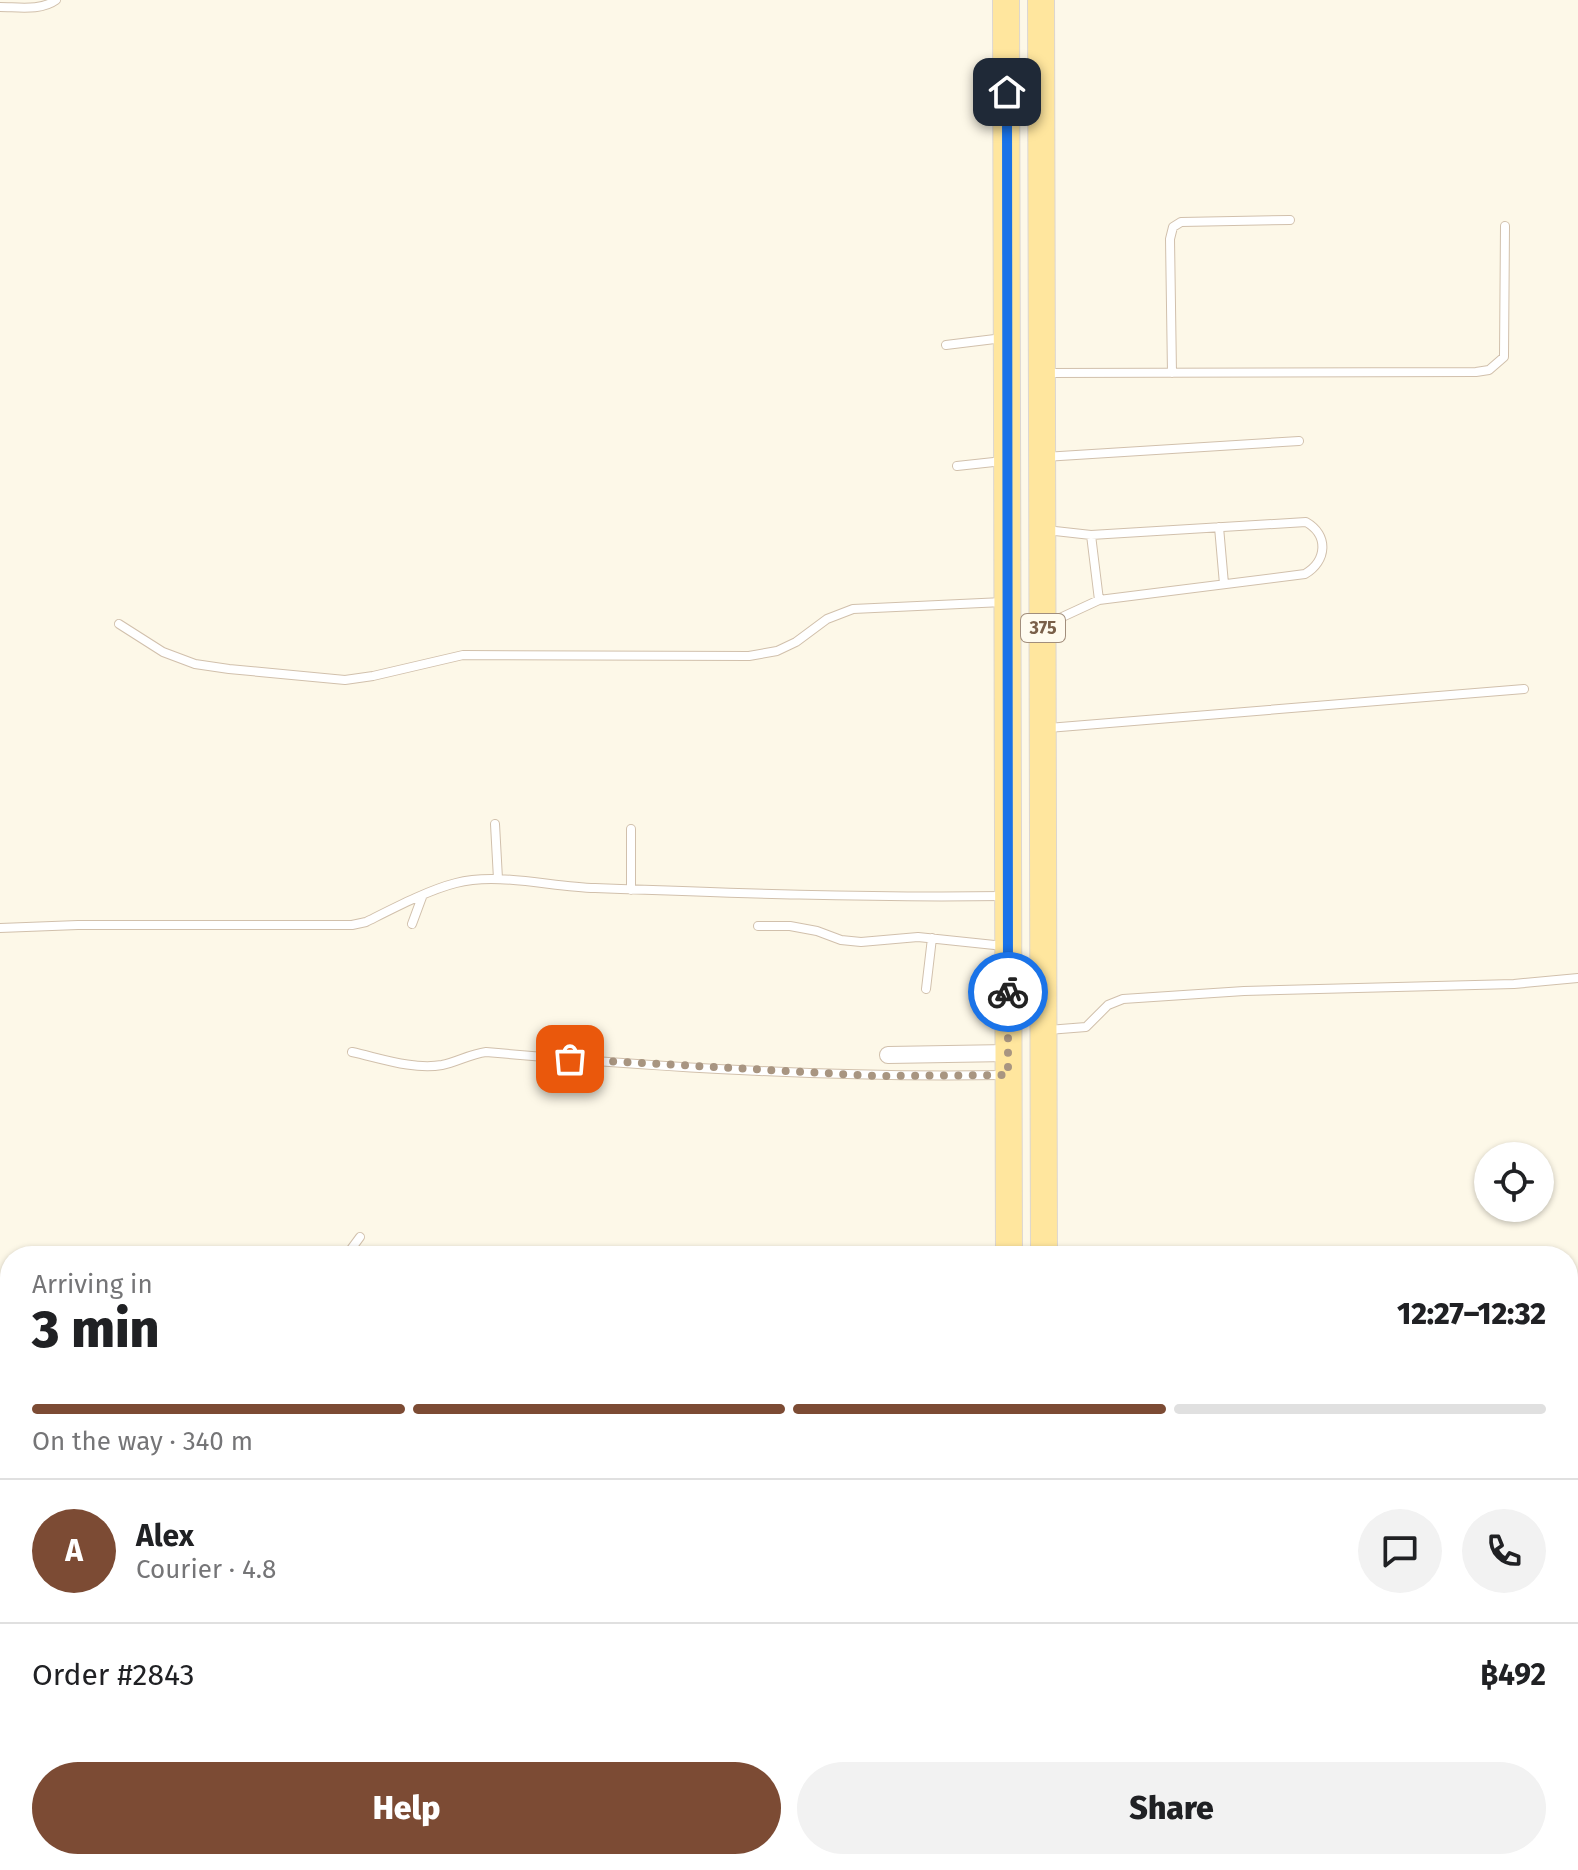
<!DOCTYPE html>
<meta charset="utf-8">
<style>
:root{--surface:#fff;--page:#f2f2f2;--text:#202124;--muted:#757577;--line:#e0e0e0;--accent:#7c4b34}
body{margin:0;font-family:"Fira Sans",sans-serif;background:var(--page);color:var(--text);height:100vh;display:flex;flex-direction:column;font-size:30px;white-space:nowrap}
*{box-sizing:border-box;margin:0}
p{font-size:26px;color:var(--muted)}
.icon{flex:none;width:44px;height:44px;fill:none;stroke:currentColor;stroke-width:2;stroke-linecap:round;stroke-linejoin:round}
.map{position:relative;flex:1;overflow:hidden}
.panel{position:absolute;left:0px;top:1246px;width:1578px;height:624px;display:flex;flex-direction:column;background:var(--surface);border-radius:32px 32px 0 0;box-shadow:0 2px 6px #0004}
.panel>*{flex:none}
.buttons{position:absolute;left:1474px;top:1142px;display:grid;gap:16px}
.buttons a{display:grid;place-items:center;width:80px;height:80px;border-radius:50%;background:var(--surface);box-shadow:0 2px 6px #0004;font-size:40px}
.pin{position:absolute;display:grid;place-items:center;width:68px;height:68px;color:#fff;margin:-34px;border-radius:16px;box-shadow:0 4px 12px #0006}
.courier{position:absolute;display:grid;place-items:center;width:80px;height:80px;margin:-40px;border:6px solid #1a73e8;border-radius:50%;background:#fff;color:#222;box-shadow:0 2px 10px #0007}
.headline em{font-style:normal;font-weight:800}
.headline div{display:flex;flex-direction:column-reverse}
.headline{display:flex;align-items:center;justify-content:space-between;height:136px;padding:0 32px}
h1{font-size:52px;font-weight:800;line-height:60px}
.bar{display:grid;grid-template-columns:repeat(4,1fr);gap:12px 8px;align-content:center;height:96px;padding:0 32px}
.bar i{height:10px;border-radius:6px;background:var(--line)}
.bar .current{background:var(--accent)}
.bar p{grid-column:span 4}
.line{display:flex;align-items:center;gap:20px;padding:0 32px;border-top:2px solid var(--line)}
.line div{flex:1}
.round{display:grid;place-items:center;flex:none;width:84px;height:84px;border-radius:42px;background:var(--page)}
.cta{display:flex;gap:16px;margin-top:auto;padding:16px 32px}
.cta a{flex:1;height:92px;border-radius:48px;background:var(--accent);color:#fff;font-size:32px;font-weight:800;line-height:92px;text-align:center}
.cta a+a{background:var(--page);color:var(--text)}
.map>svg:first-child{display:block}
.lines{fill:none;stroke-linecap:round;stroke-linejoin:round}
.canal{stroke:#badde9;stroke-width:18}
.service-casing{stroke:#d1c0ac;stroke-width:10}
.minor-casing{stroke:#d1c0ac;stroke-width:18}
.primary-casing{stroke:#dcd6d0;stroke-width:28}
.service{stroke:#fff;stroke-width:8}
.minor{stroke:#fff;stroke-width:16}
.primary{stroke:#ffe69e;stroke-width:26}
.done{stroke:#a89581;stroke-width:8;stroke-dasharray:0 14.4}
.route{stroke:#1a73e8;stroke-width:10}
.labels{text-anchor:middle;stroke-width:6;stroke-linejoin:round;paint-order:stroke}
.shield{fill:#fffbef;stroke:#a28e7c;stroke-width:2}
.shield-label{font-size:18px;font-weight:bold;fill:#7a604a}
</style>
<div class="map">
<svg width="1578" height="1870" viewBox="0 0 1578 1870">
<rect width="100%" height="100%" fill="#fdf8e8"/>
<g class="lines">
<!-- canal -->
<path class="canal" d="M0,1529L10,1531
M1568,1842L1578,1844"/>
<!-- service casing -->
<g class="service-casing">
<path id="service" d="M0,7C18,7 41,11 56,0
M946,345L1003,338
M1045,373L1476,372L1489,370L1504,357L1505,226
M1172,373L1170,239L1173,227L1181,222L1290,220
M1044,457L1299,441
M957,466L1003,461
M1219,527L1224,584
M1091,535L1099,600
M119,624L163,652L195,664L229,669L345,680L373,676L463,655L749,656L777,651L796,642L827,619L853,609L1003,602
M1045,625L1099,600L1305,574C1327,561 1329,535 1306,522L1091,535L1046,530
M1048,728L1524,689
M495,824L498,879
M631,829V890
M412,924L422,897
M758,926H790L817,931L841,940L861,942L918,937L1004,946
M0,928L78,925H352L366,922C392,909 428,890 456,883C497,872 552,887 595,888C731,893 867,898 1004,896
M926,989L932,938
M1048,1030L1086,1027L1108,1005L1123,999L1244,991L1514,984L1578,978
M352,1052C380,1058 413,1070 442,1065C457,1062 470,1054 486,1052C658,1067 831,1078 1004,1075
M346,1256L360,1237
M0,1730L10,1734"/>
</g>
<!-- minor casing -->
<g class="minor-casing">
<path id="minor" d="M888,1055L1008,1053
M0,1336L10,1338
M0,1462L10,1470
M0,1511L10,1513
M1568,1552H1578
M0,1586L10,1588
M1343,1860L1401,1870"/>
</g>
<!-- primary casing -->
<g class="primary-casing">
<path id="primary" d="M1006,0L1009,1256
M1041,0L1044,1256
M1011,1860V1870
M1049,1860V1870"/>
</g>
<!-- service -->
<use href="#service" class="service"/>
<!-- minor -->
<use href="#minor" class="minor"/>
<!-- primary -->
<use href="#primary" class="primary"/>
</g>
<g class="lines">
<!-- done -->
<path class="done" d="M570,1059L877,1076L1008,1075V992"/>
<!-- route -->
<path class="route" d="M1007,92L1008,992"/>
</g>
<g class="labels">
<!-- shield labels -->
<rect class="shield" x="1021" y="614" width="44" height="28" rx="6"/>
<g class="shield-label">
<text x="1043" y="634">375</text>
</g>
</g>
</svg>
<div class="buttons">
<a><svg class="icon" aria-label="locate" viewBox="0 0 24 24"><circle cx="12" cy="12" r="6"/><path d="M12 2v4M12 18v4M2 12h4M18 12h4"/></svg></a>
</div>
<div class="pin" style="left:570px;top:1059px;background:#ea580c"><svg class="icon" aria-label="bag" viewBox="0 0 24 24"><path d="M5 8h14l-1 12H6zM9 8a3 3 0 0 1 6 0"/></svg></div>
<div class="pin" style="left:1007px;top:92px;background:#1f2937"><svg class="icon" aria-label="home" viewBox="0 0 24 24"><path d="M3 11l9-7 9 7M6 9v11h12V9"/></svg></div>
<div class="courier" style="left:1008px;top:992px"><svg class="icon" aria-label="bike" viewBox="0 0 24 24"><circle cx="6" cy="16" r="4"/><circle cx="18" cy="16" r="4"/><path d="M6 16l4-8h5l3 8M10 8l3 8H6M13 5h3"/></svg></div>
<section class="panel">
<div class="headline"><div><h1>3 min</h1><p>Arriving in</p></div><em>12:27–12:32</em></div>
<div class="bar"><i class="current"></i><i class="current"></i><i class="current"></i><i></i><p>On the way · 340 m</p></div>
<div class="line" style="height:144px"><b class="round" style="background:var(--accent);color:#fff">A</b><div><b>Alex</b><p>Courier · 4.8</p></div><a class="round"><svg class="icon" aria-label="chat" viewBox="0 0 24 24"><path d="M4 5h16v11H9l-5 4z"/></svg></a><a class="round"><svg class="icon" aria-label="phone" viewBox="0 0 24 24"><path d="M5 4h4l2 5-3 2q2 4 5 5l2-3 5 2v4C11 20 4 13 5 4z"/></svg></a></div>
<div class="line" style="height:104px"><div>Order #2843</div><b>฿492</b></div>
<div class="cta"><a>Help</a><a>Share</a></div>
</section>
</div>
